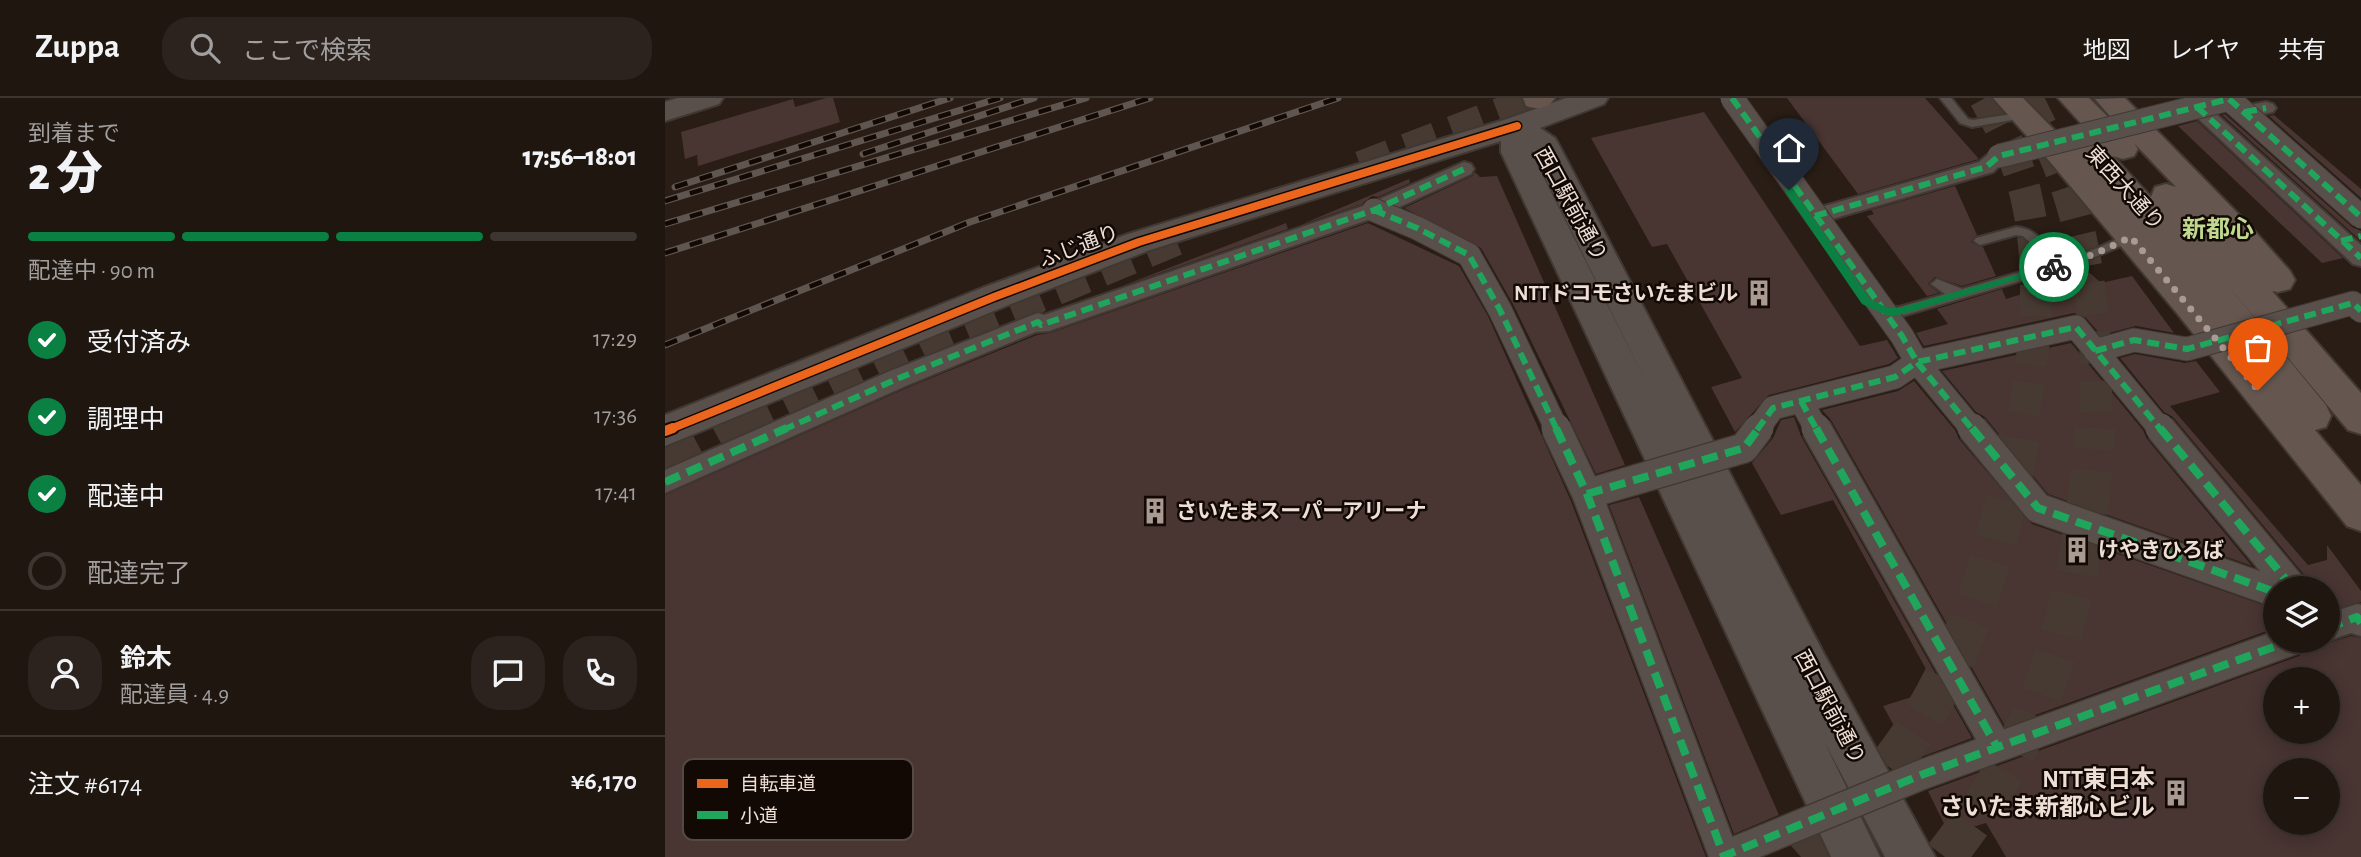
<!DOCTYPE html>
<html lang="ja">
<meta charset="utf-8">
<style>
:root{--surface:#1f1610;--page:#2c231e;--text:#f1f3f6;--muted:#a19f9f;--line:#3c3530;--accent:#0b8043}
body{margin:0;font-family:"Alegreya Sans","Noto Sans JP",sans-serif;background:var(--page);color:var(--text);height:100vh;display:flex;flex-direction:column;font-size:26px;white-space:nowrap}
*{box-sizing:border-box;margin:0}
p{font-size:23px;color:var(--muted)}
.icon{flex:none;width:38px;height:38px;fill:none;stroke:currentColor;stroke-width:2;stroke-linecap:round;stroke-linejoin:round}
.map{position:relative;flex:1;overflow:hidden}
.sheet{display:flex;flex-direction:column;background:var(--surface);width:665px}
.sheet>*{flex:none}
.buttons{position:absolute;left:1598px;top:478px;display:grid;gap:14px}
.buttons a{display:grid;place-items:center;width:77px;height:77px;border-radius:50%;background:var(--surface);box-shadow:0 4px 18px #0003,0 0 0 2px var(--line);font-size:35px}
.pin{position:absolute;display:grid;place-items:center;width:60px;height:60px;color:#fff;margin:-72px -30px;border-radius:50% 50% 50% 0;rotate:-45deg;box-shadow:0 0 7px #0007}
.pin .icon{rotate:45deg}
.courier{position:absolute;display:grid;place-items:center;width:70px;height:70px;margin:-35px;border:5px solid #0b8043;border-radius:50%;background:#fff;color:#222;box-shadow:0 2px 9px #0007}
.overview em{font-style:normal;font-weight:800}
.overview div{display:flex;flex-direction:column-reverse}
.overview{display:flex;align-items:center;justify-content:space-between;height:119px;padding:0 28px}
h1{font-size:46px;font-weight:800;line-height:52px}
.bar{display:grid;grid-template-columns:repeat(4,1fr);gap:10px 7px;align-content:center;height:84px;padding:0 28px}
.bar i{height:9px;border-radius:5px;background:var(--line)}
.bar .selected{background:var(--accent)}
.bar p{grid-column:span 4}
.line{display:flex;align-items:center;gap:18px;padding:0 28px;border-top:2px solid var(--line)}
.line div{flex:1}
.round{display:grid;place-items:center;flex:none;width:74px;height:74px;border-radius:28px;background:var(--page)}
ol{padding:0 28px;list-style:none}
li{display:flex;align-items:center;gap:21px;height:77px}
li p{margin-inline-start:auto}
li .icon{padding:7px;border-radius:50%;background:var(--accent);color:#fff;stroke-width:4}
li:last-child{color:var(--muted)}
li i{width:38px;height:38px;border:4px solid var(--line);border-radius:50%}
header{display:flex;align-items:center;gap:42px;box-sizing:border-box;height:98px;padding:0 35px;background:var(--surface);border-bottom:2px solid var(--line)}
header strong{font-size:33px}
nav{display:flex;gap:38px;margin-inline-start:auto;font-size:24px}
.search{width:490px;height:63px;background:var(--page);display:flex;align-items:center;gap:18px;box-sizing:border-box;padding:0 24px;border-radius:28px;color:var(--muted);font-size:26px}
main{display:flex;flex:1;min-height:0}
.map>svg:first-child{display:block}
.building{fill:#493532;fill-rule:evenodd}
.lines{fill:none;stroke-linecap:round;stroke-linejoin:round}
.highway-tunnel-far1{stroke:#473a32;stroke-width:32;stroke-dasharray:32 17;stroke-linecap:butt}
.highway-tunnel{stroke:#473a32;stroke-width:42;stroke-dasharray:42 21;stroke-linecap:butt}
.lane-casing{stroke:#413832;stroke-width:4}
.street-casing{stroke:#413832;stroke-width:4}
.secondary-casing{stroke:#413832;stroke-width:4}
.primary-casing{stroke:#413832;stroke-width:4}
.highway-casing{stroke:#413832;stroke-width:4}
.lane{fill:#59504b;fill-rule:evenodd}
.street{fill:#59504b;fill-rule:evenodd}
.secondary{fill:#59504b;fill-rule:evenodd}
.primary{fill:#655750;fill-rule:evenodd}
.highway{fill:#65554d;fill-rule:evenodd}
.rail-casing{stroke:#605650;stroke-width:7}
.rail{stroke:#120904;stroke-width:4.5;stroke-dasharray:13;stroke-linecap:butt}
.street-bridge-far1-casing{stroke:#413832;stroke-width:25;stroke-linecap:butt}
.street-bridge-casing{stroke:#413832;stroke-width:32;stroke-linecap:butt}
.street-bridge-far1{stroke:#59504b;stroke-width:23}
.street-bridge{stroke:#59504b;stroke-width:29}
.quiet-far1{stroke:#20a55d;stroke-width:6;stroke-dasharray:12 6;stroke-linecap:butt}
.quiet{stroke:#20a55d;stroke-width:8;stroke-dasharray:16 8;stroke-linecap:butt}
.cycleway-far1-casing{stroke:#120904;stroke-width:11}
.cycleway-casing{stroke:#120904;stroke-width:14}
.cycleway-far1{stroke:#eb651d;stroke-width:8}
.cycleway{stroke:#eb651d;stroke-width:10}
.route{fill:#0b8043}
.done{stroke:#a99b92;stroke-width:7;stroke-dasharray:0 12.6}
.labels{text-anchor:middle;stroke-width:5;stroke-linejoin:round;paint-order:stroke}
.street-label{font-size:21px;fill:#eedfd6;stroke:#120904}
.poi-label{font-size:21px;font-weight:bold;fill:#eedfd6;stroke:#120904;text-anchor:start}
.quarter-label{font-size:24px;font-weight:bold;fill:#c1d98f;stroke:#120904}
.near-poi-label{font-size:24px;font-weight:bold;fill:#eedfd6;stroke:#120904;text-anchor:end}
.key{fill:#120904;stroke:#544943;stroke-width:2}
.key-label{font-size:19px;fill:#eedfd6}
</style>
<header>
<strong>Zuppa</strong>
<div class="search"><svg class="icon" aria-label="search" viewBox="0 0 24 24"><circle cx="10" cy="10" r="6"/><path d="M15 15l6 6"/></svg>ここで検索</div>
<nav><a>地図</a><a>レイヤ</a><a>共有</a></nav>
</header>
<main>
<section class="sheet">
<div class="overview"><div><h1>2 分</h1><p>到着まで</p></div><em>17:56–18:01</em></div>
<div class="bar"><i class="selected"></i><i class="selected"></i><i class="selected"></i><i></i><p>配達中 · 90 m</p></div>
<ol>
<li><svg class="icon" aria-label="check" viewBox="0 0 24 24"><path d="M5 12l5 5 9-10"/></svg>受付済み<p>17:29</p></li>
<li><svg class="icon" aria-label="check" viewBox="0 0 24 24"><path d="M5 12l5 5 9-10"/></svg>調理中<p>17:36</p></li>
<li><svg class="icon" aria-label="check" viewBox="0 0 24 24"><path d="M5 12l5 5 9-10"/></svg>配達中<p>17:41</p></li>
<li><i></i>配達完了</li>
</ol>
<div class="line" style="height:126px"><a class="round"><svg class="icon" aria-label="person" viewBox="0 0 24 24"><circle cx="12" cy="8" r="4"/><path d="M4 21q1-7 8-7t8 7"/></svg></a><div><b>鈴木</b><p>配達員 · 4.9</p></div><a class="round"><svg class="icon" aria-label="chat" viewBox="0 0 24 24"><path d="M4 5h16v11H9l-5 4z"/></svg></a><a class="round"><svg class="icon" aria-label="phone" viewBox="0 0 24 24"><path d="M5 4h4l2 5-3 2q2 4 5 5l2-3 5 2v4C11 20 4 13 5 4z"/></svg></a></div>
<div class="line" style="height:91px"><div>注文 #6174</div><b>¥6,170</b></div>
</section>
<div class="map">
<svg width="1696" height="759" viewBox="0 0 1696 759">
<rect width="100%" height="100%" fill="#291d15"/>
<!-- building -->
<path class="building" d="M161,0H168L175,24L33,68L32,57L20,61L16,34L128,1L130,9Z
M1122,0H1260L1314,61L1193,96Z
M1039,14L1195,248L1222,242L1233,260L1224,266L1104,297L1070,334L1046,289L1077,280L1002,146L987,149L926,40Z
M1560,16L1687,129L1696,133V143L1557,17Z
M1609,17L1696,91V100L1604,18Z
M1532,23L1678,160L1657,165L1513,28Z
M810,74L815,79L832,78L960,367L931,376L848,206L816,150L739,110L807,78Z
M744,81L745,85L713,99L707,98L697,106L635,127Z
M1290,88L1312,137L1306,144L1318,149L1331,178L1297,188L1270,179L1263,186L1274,195L1262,198L1202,118L1209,116L1206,112Z
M621,125L623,131L454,189Z
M703,125L794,168L823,218L906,403L1041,759H0V397L244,289L372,237L385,235Z
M1425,175L1436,185L1467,178L1509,235L1471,228L1436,237L1421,220L1409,215L1259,248L1251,235L1283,226L1272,211L1337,191L1341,201Z
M1406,245L1478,332L1482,341L1587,468L1383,396L1320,319L1311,314L1277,273Z
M1470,256L1520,265L1531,263L1555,294L1505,308L1643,467L1662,462V447L1696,493V504L1662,513V490H1645L1641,479L1508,319L1499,314L1455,260Z
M1249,283L1290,332L1294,341L1367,426L1610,511V530L1340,628L1166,322L1157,312L1233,293Z
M1129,319L1136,338L1307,640L1248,662L1218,608L1272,591L1168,402L1116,417L1087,365L1108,340L1116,322Z
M974,399L1114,717L1069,736L944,407Z
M1686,538L1696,540V759H1341L1321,725L1284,736L1263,693L1634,558L1641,552L1645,542L1663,545ZM1610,581H1662V634H1610ZM1610,672H1662V724H1610Z"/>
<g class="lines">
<!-- highway-tunnel-far1 -->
<path class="highway-tunnel-far1" d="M1320,0C1337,31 1353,63 1361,98C1379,173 1370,257 1356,332
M1362,0C1373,23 1385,45 1394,68C1425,146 1435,248 1430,332
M696,69L871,2
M78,332L256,247L520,138"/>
<!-- highway-tunnel -->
<path class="highway-tunnel" d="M0,374L81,330
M1136,759C1175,724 1211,688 1241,645C1305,554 1336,438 1356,330
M1280,759C1308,722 1335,685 1355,643C1404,546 1423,437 1430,330"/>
<!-- lane casing -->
<g class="lane-casing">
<path id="lane" d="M1275,0H1286L1303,21L1308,22L1359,14L1364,17L1359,20L1307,29L1295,25Z
M1351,129C1366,130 1373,138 1384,149C1405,169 1439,146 1462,136L1466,135L1472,139L1470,142L1413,166L1234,219L1211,214L1209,211L1211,208L1234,209L1280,196L1266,186L1272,181L1297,191L1393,163L1380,159L1358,138L1351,137L1315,147L1309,143L1311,140Z"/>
</g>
<!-- street casing -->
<g class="street-casing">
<path id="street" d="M1532,3L1539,5L1696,147V168L1688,166L1525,13L1522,9L1525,5Z
M1601,4L1608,6L1611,10L1608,14L1580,20L1573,19L1570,14L1573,9Z
M1334,51L1341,53L1344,58L1328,74L1150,126L1142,123L1139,118L1142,113L1314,64L1327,53Z
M799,64L806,66L809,71L806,76L717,117L384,233L371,234L243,287L0,395V372L225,273L365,218L373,215L379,217L701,107Z
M1692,506L1696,507V538L1686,535L1662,543L1659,542H1662V516Z"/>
</g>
<!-- secondary casing -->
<g class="secondary-casing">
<path id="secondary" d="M13,0H58L54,6L0,23V4Z
M901,0H943L939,6L875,30L890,40L894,47L1159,556L1270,759H1220L1159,643L1215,759H1166L836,54V43L485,152L341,208L0,348V317L317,190L463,136L842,21ZM867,53L984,290L866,54Z"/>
</g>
<!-- primary casing -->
<g class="primary-casing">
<path id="primary" d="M1328,0H1358L1403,46L1399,40L1403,33L1414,30L1422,32L1393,0H1424L1463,39L1430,1L1460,0L1585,128L1625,173L1630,182L1625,191L1613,194L1607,193L1696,295V336L1683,332L1554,177L1661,307L1666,318L1661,329L1650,332L1696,387V433L1682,428L1511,214L1386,65ZM1469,45L1511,89L1501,86L1490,89L1486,99L1448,58L1458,61L1469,58L1473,51Z"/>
</g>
<!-- highway casing -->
<g class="highway-casing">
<path id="highway" d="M858,0H890C883,11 873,12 861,8Z"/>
</g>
<!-- lane -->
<use href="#lane" class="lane"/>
<!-- street -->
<use href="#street" class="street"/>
<!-- secondary -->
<use href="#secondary" class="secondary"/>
<!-- primary -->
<use href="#primary" class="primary"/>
<!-- highway -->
<use href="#highway" class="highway"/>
<!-- rail casing -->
<g class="rail-casing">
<path id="rail" d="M198,56L369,0
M10,89L285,0
M0,103L335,0
M0,126L421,0
M0,155L485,0
M0,247L305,124L673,0"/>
</g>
<!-- rail -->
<use href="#rail" class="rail"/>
<!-- street-bridge-far1 casing -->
<g class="street-bridge-far1-casing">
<path id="street-bridge-far1" d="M1067,0L1237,238L1252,264L1411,229L1496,332
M1334,58L1564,1L1696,119
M709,112L752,130L804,157L835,212L892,332
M1430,253L1469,242L1522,251L1688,205L1696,213
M1136,303L1152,332
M1092,332L1108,310L1230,279L1252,264L1308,332"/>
</g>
<!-- street-bridge casing -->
<g class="street-bridge-casing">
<path id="street-bridge" d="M891,330L922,396L1059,758L1256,677L1628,542
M1151,330L1332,649
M1307,330L1373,410L1610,494
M1495,330L1628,490
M922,396L1079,350L1094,330"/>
</g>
<!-- street-bridge-far1 -->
<use href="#street-bridge-far1" class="street-bridge-far1"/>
<!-- street-bridge -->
<use href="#street-bridge" class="street-bridge"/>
<!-- quiet-far1 -->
<path class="quiet-far1" d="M1067,0L1237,238L1252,264L1411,229L1496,332
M1532,9L1696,160
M1580,14L1601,10
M709,112L752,130L804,157L835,212L892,332
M1150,118L1321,69L1334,58L1564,1L1696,119
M1676,143L1696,138
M1430,253L1469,242L1522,251L1688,205L1696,213
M1136,303L1152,332
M118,332L234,280L373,224L376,227L709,112L799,71
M1092,332L1108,310L1230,279L1252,264L1308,332"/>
<!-- quiet -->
<path class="quiet" d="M891,330L922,396L1059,758L1256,677L1628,542
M1151,330L1332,649
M1307,330L1373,410L1610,494
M1495,330L1628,490
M0,384L122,330
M922,396L1079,350L1094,330
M1662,530L1692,519L1696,525"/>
<!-- cycleway-far1 casing -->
<g class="cycleway-far1-casing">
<path id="cycleway-far1" d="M3,332L329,199L474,144L852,28"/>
</g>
<!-- cycleway casing -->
<g class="cycleway-casing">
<path id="cycleway" d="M0,333L8,330"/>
</g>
<!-- cycleway-far1 -->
<use href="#cycleway-far1" class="cycleway-far1"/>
<!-- cycleway -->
<use href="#cycleway" class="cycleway"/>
</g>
<!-- route -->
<path class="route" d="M1121,90H1127L1205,201L1223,210H1234L1389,166L1394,169L1234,217H1221L1197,206L1121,95Z"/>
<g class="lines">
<!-- done -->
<path class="done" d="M1389,169L1430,156L1466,139L1593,292"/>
</g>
<!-- icons -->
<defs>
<g id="building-bare" transform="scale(2.1)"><path d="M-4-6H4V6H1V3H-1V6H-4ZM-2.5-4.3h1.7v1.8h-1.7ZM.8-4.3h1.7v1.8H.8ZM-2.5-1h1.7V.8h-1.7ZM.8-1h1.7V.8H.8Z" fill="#a99b92" stroke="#120904" stroke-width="2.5" paint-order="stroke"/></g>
</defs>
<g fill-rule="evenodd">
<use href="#building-bare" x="1094" y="195"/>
<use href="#building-bare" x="490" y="413"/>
<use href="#building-bare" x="1412" y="452"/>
<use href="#building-bare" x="1511" y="695"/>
</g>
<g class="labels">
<!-- street labels -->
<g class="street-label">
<text transform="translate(1460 90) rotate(48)" y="7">東西大通り</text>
<text transform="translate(906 106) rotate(61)" y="7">西口駅前通り</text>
<text transform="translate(414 148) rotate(-21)" y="7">ふじ通り</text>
<text transform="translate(1165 609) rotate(62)" y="7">西口駅前通り</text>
</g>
<!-- poi labels -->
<g class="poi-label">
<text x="1073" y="202" text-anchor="end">NTTドコモさいたまビル</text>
<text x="511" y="420">さいたまスーパーアリーナ</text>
<text x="1433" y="459">けやきひろば</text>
</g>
<!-- quarter labels -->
<g class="quarter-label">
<text x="1553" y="139">新都心</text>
</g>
<!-- near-poi labels -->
<g class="near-poi-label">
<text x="1490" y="689">NTT東日本<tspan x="1490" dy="28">さいたま新都心ビル</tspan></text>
</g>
</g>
<!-- legend -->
<rect x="18" y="661" width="230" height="81" rx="10" class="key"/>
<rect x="32" y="681" width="31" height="9" fill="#eb651d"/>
<rect x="32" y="713" width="31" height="8" fill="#20a55d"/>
<g class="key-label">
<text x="75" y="692">自転車道</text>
<text x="75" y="724">小道</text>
</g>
</svg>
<div class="buttons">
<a><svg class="icon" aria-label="layers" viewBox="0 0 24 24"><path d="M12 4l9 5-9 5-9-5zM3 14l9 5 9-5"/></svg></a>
<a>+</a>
<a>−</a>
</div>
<div class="pin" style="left:1593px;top:292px;background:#ea580c"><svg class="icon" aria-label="bag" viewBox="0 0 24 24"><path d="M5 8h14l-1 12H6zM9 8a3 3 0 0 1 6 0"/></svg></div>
<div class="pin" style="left:1124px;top:92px;background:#1f2937"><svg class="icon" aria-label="home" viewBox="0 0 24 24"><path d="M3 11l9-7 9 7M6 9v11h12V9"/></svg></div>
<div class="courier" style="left:1389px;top:169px"><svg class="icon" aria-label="bike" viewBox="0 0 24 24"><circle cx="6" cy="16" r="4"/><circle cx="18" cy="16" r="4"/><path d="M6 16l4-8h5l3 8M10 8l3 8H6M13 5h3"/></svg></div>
</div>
</main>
